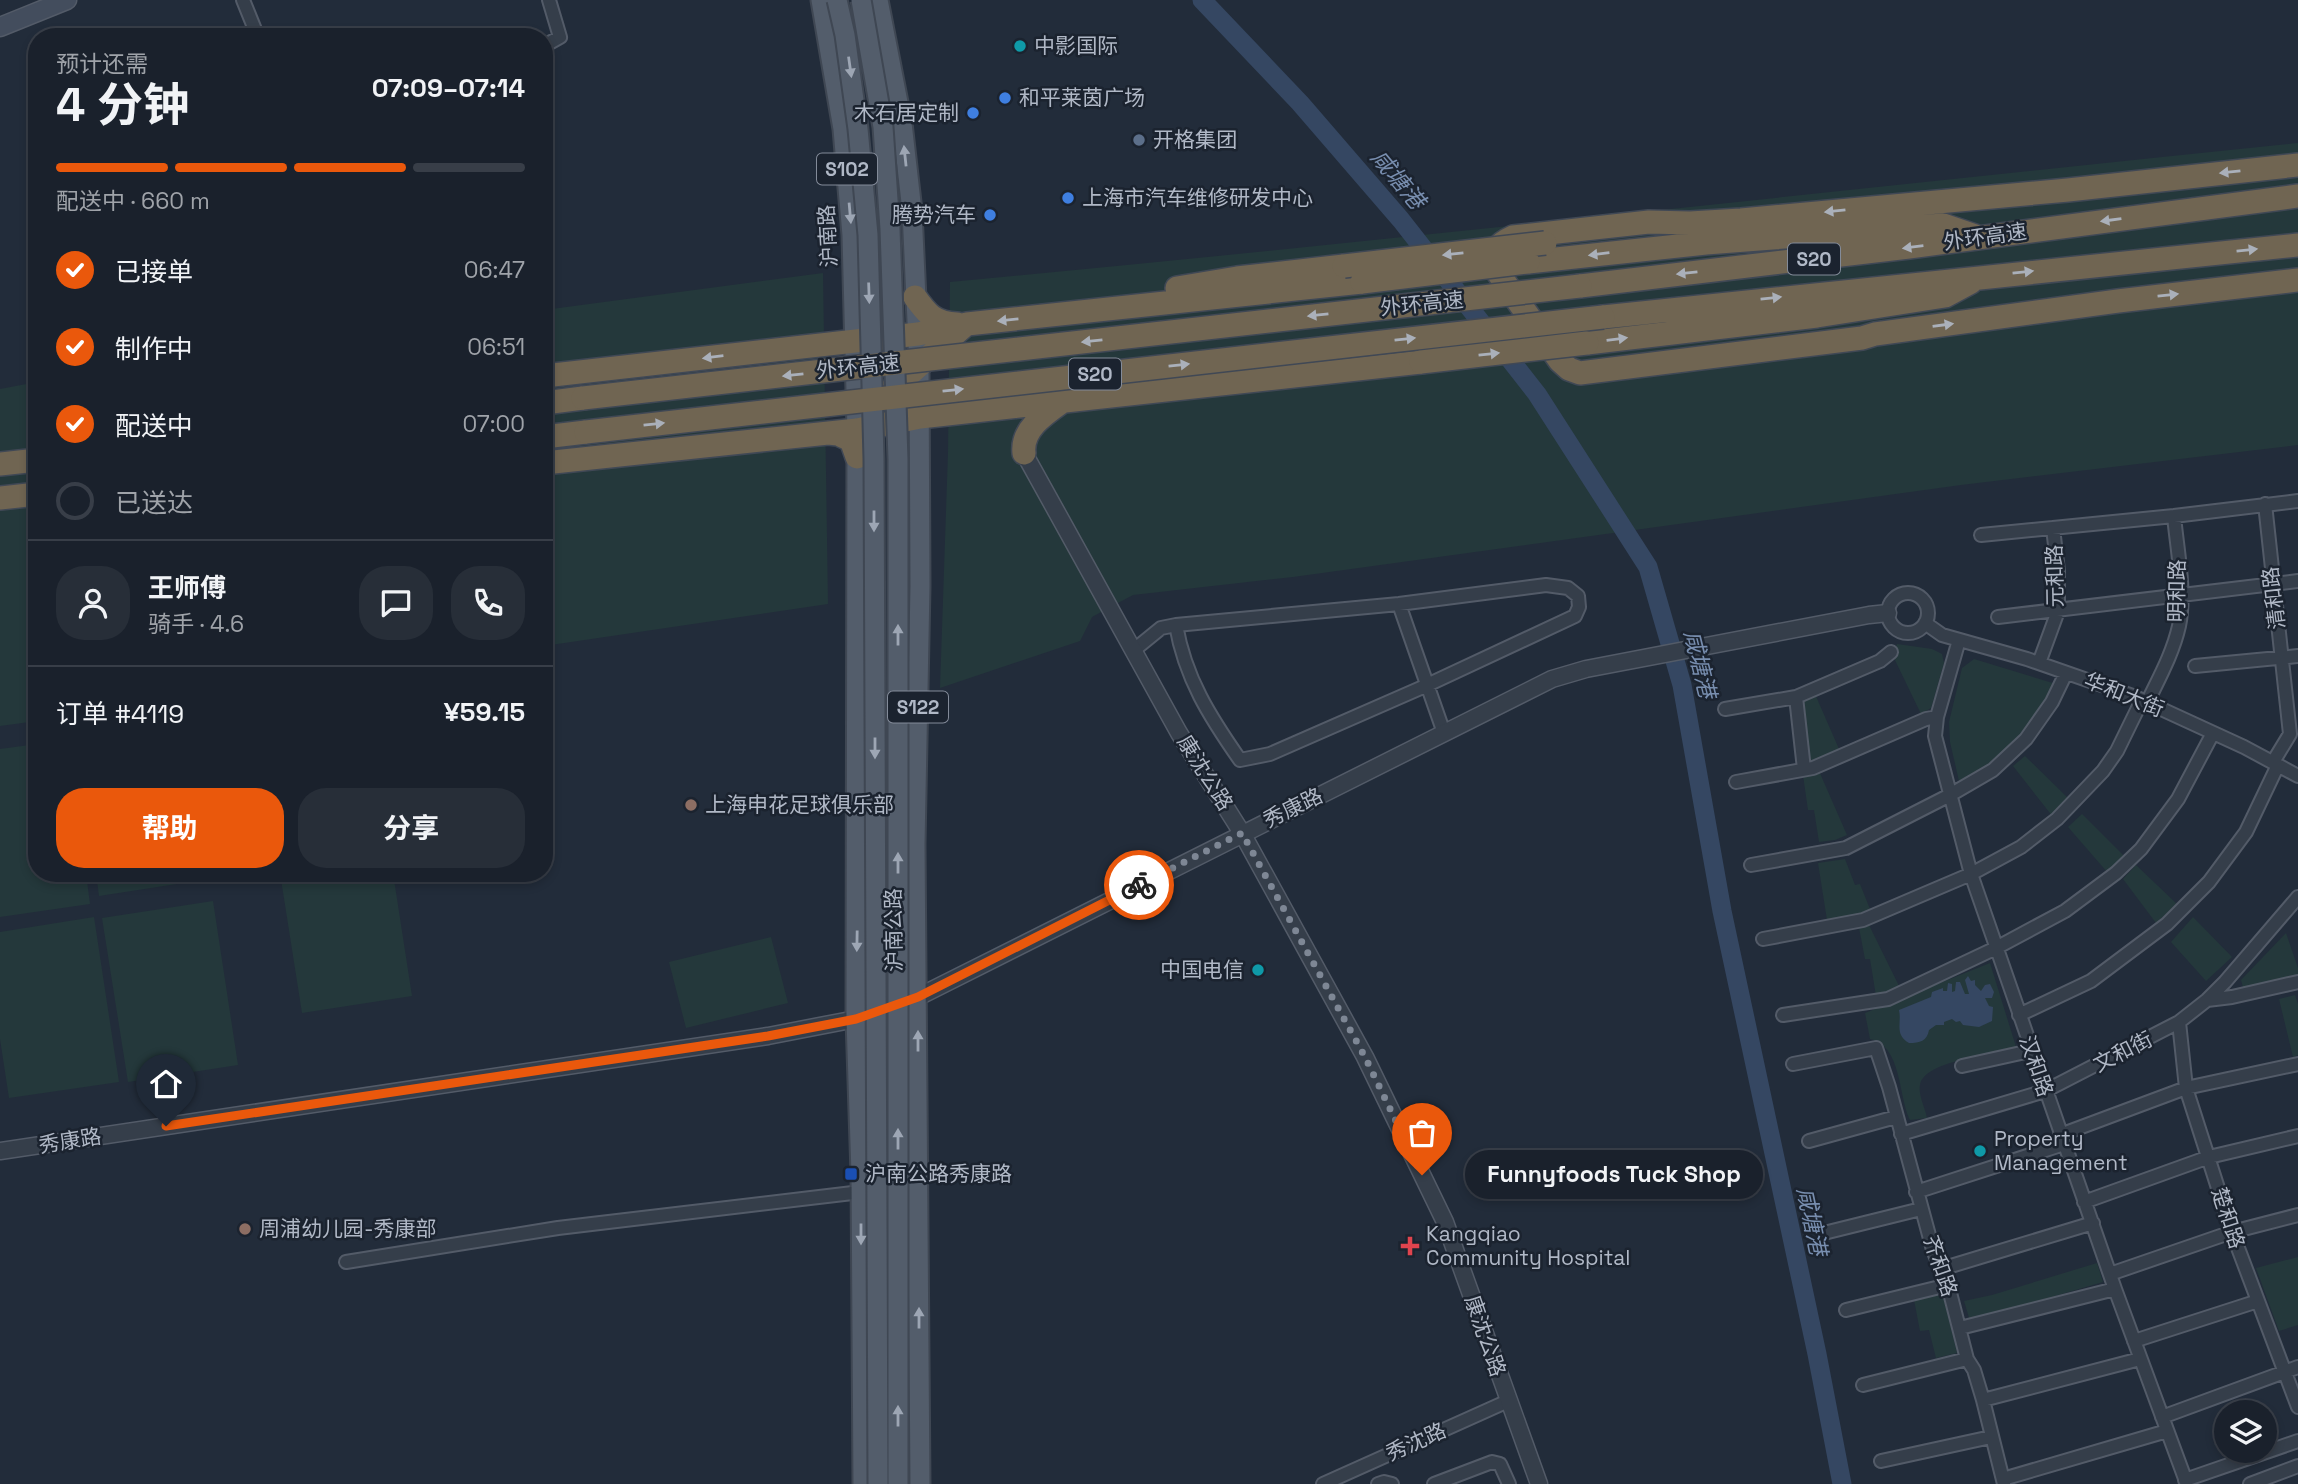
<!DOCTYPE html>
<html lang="zh">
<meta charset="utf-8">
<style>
:root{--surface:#1a212c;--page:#272e38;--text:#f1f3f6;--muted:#9fa3a9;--line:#383e48;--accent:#ea580c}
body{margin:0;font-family:"Space Grotesk","Noto Sans SC",sans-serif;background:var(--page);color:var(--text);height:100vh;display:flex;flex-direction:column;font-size:26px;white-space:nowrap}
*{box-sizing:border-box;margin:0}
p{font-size:23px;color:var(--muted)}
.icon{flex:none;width:38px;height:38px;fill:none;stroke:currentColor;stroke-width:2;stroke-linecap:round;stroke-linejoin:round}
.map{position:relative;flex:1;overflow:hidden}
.sheet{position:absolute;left:28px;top:28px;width:525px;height:854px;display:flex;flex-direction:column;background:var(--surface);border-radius:28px;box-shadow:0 4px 10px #0003,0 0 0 2px var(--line)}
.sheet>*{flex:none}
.buttons{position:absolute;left:2214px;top:1400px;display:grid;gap:14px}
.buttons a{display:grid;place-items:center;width:63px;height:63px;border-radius:50%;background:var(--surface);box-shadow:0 4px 10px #0003,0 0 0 2px var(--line);font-size:35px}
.pin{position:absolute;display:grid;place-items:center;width:60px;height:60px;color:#fff;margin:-72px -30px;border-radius:50% 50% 50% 0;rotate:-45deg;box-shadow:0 0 7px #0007}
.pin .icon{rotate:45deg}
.courier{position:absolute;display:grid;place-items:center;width:70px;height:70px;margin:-35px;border:5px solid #ea580c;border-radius:50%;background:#fff;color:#222;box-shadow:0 2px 9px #0007}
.bubble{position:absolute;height:49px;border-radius:24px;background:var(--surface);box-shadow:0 4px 10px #0003,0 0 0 2px var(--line);font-size:23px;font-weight:700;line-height:49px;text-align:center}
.summary em{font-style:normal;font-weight:700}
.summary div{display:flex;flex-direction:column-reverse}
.summary{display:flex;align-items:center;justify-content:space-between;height:119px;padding:0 28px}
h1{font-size:46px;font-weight:700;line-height:52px}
.bar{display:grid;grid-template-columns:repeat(4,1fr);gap:10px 7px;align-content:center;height:84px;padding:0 28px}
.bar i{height:9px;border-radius:5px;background:var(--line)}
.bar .on{background:var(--accent)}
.bar p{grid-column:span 4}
.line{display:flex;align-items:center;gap:18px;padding:0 28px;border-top:2px solid var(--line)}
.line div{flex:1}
.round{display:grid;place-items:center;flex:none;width:74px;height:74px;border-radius:28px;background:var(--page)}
ol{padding:0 28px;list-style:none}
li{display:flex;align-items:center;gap:21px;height:77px}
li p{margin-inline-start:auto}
li .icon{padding:7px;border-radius:50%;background:var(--accent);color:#fff;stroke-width:4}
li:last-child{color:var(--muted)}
li i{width:38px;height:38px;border:4px solid var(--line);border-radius:50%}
.action{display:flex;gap:14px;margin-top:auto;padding:14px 28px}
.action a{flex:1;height:80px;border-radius:28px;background:var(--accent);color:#fff;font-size:28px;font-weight:700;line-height:80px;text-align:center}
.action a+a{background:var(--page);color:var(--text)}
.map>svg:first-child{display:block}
.green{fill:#24383b}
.water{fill:#354762}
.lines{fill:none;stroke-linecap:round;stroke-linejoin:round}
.river{stroke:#354762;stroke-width:19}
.minor-casing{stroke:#535b68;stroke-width:16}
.tertiary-casing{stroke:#535b68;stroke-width:19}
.secondary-casing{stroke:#535b68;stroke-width:21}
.primary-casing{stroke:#3f4753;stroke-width:23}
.motorway-casing{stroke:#404855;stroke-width:26}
.minor{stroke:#353e4a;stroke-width:12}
.tertiary{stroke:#353e4a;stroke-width:16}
.secondary{stroke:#434d5d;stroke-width:18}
.primary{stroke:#535d6b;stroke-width:19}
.motorway{stroke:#706552;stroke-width:23}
.primary-bridge-casing{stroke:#3f4753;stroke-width:23;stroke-linecap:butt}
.motorway-bridge-casing{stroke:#404855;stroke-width:26;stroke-linecap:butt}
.primary-bridge{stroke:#535d6b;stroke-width:19}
.motorway-bridge{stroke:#706552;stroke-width:23}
.oneway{fill:#9da6b4}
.oneway2{fill:#aab0ba}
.done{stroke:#7e8795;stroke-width:7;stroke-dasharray:0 12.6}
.route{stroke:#ea580c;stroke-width:9}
.culture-dot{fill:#0f9aa8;stroke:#1b232f;stroke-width:2.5}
.shop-dot{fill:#3f7fe0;stroke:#1b232f;stroke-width:2.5}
.service-dot{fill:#5c6f8a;stroke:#1b232f;stroke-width:2.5}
.education-dot{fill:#8d6e63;stroke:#1b232f;stroke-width:2.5}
.transit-dot{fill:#1a4fb4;stroke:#1b232f;stroke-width:2.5}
.health-dot{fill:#e0444e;stroke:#1b232f;stroke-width:2.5}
.labels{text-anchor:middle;stroke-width:5;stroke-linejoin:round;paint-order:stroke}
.shield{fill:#1b232f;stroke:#838b99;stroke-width:2}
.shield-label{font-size:19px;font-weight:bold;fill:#b0b8c6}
.poi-label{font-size:21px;fill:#b0b8c6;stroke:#1b232f;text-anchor:start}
.street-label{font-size:21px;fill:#b0b8c6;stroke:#1b232f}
.water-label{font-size:23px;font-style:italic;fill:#788eaf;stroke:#1b232f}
</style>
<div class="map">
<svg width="2298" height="1484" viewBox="0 0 2298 1484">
<rect width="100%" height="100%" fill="#222c3a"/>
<!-- green -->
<path class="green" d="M2298,143V445L1961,485L1293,577L1133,595L1092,617L1080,641L940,688L948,452L950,282C1399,240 1848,189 2298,143Z
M823,273L828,604L544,646V310Z
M37,382V721L0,726V389Z
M1897,644L1932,649L1942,654L1944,663L1931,708L1921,714L1893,656Z
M1974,659L2056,684C2030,732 2008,757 1959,781L1950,742L1949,722L1962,668Z
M1815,694L1839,749L1809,762L1804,700Z
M37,744V873H86L90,904L0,917V749Z
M2025,756L2070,800L2053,817L2013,766Z
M1819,771L1847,835L1835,840L1819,842L1814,810H1808L1803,775Z
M2082,814L2124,856L2108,873L2068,827Z
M1845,859L1855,885L1860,884L1870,909L1854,916L1827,920L1818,863Z
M2136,865L2178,905L2156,923L2123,879Z
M96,873H209V879L99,896Z
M280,873H393L412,996L302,1013Z
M213,901L238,1065L128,1082L102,918Z
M94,917L119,1082L9,1098L0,1039V932Z
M2193,917L2232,957L2206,981L2171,942Z
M1869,925L1900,988L1886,995L1876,996L1870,959H1865L1859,928Z
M2286,933L2298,968V976L2247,989L2243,987L2241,980Z
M771,937L788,1003L686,1028L669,962Z
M1990,963L2017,1050C1997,1054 1924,1060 1920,1085C1918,1095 1925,1107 1927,1118L1910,1120C1898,1095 1902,1046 1870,1039L1865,1013Z
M2295,995L2298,1004V1055L2293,1057L2279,999Z
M2298,1257V1325L2279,1331L2256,1268Z
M2097,1263L2103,1282L1970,1321L1964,1301L1992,1295Z
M1938,1294L1944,1299L1957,1353L1936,1358L1929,1330L1920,1331L1914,1300Z"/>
<!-- water -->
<path class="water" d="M1968,976L1971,981L1975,980V985L1981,991L1985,985L1990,984L1994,992L1992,998H1985L1989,1006L1993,1007L1992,1021L1979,1027L1963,1025L1960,1021L1956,1022L1952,1019L1944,1022V1025H1936L1929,1030C1927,1041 1920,1043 1909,1043C1894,1034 1902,1023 1899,1010L1931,997L1932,992L1943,988V991H1947L1948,983L1952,984V992L1955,991L1956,982H1960L1965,994H1969L1965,980Z"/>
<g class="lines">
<!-- river -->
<path class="river" d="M1202,0L1300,103L1401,220L1537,394L1648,567L1682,685L1722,911L1817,1354L1842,1484"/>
<!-- minor casing -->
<g class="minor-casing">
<path id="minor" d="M243,0L258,37
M544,46L560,37L549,0
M2265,504L2290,734
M1981,535L2174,516L2298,501
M1888 613a20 20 0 1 1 40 0a20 20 0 1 1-40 0Z
M1399,604L1444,733
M1998,617L2298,581
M1925,623L1942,635L2027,659L2133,696L2244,747L2298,776
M1959,640L1937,717L1935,736L1971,874L2115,1289L2187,1484
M1134,650L1161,628L1176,625C1185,678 1210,717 1240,760L1270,754L1423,687L1575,616L1579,607L1578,596L1568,588L1546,585L1399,604L1176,625
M2039,663L2058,611V571L2053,528
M2195,666L2298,656
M1796,697L1804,769
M2147,703C2159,678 2173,653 2179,626C2186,593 2177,549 2174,516
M1725,709L1796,697L1880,661L1891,652
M2273,762L2290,734
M1736,782L1813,768L1926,719L1937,717
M1751,865L1846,848L1950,795L1993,770L2026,739L2052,702L2066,673
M1763,939L1863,920L1971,874L2021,847L2057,819L2103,771L2117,751L2142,700
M2207,1000L2232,997L2298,982
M1783,1015L1888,999L1996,948L2065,911L2116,873L2141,849L2178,799L2213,733
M2019,1015L2091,981L2167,924L2209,882L2246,832L2278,765
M2179,1022L2186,1088L2232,1232L2298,1407
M1793,1064L1876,1048L1889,1087L1933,1250L1948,1285L1967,1359L1974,1370L1983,1400L2004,1484
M1962,1066L2030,1051
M1901,1134L2045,1091L2179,1022L2207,1000L2225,982L2298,897
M2060,1135L2186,1088L2298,1064
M1809,1141L1896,1117
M1916,1192L2064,1144
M2084,1202L2209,1157L2298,1136
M1828,1232L1921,1209
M346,1262L558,1228L861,1192
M1941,1269L2093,1223
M2110,1274L2232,1232L2298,1215
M1846,1310L1948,1285
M1960,1328L2115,1289
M2134,1341L2258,1301
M1863,1385L1967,1359
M1983,1400L2140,1359
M2162,1417L2298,1367
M1881,1461L1991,1437
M2003,1479L2167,1431
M2185,1480L2298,1441
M1323,1484L1508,1401
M1378,1484L1384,1482L1392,1484
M1434,1484L1492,1462L1500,1464L1509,1484
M2250,1484L2298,1466"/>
</g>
<!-- tertiary casing -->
<g class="tertiary-casing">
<path id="tertiary" d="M1024,453L1179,733L1242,833L1365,1057L1445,1222L1539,1484
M0,1151L768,1036L856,1019L918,997L1552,679L1586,669L1869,615L1888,613"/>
</g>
<!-- secondary casing -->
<g class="secondary-casing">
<path id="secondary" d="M0,27L67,0"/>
</g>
<!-- primary casing -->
<g class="primary-casing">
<path id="primary" d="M821,0L843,129L852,235L857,430L856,1019L861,1174L863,1484
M878,0L902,123L912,211L919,365L920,586L915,844L920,1484"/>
</g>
<!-- motorway casing -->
<g class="motorway-casing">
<path id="motorway" d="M2298,165L2068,190L1741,220L1690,223L1649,222L1513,237C1498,244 1492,251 1494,267L1560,361L1569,369L1580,373L1862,338L1875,334L2118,301L2298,280
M1528,262L1706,243L1943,225L1975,236
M1580,286L1909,247L2298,196
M1177,288L1237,278L1344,266
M915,297C927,314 934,323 957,324
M1603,317L2298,245
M1587,343L1817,316L1945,296L1971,282
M544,376L918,334L967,324L1362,282
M882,398L964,326
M544,403L583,398
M828,433L838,434L851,440L857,457
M544,437L586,432
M1024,453C1021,429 1046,413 1063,401
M544,463L857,430L920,417L1421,362
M0,464L37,460
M0,498L37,494"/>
</g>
<!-- minor -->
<use href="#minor" class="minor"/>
<!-- tertiary -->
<use href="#tertiary" class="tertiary"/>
<!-- secondary -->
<use href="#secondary" class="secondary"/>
<!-- primary -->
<use href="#primary" class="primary"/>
<!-- motorway -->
<use href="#motorway" class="motorway"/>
<!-- primary-bridge casing -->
<g class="primary-bridge-casing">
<path id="primary-bridge" d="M837,0L845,35L858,129L868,235L874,459L878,1484
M861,0L883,127L890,229L898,459V1484"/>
</g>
<!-- motorway-bridge casing -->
<g class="motorway-bridge-casing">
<path id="motorway-bridge" d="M1344,266L1545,243
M1362,282L1528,262
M1421,362L1587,343
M583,398L1580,286
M586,432L1603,317"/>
</g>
<!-- primary-bridge -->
<use href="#primary-bridge" class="primary-bridge"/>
<!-- motorway-bridge -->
<use href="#motorway-bridge" class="motorway-bridge"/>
</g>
<!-- one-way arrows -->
<defs><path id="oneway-solid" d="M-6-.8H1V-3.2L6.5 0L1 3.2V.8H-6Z" transform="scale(1.75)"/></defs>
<g class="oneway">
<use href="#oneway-solid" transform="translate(850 67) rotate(82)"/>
<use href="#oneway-solid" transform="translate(905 156) rotate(-96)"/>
<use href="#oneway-solid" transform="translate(850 213) rotate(85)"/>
<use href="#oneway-solid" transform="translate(869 293) rotate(88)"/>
<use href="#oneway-solid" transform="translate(874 521) rotate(90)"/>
<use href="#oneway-solid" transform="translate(898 635) rotate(-90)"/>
<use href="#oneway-solid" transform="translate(875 748) rotate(90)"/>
<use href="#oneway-solid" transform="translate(898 863) rotate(-90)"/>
<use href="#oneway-solid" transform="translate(857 941) rotate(91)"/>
<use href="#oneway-solid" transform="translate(918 1041) rotate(-90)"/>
<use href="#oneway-solid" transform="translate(898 1139) rotate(-90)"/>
<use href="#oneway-solid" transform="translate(861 1234) rotate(90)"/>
<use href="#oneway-solid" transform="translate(919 1318) rotate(-90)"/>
<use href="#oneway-solid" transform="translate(898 1416) rotate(-90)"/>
</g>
<g class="oneway2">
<use href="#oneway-solid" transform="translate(2230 172) rotate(174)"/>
<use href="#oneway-solid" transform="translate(1835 211) rotate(174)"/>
<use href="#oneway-solid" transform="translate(2111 220) rotate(172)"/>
<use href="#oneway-solid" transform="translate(1913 247) rotate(173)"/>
<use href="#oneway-solid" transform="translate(2247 250) rotate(-6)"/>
<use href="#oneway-solid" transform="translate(1453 254) rotate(174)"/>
<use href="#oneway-solid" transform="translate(1599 254) rotate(173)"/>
<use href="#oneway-solid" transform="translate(2023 272) rotate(-6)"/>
<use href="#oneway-solid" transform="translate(1687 273) rotate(174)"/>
<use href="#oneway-solid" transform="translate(2168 295) rotate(-6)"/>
<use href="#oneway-solid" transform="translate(1771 298) rotate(-6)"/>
<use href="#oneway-solid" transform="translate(1318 315) rotate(174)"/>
<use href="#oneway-solid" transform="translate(1008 320) rotate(174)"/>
<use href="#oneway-solid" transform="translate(1943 325) rotate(-8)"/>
<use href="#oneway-solid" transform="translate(1405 339) rotate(-6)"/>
<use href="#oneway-solid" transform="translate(1617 339) rotate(-7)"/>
<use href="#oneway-solid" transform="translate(1092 341) rotate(174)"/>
<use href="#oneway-solid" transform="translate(1489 354) rotate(-6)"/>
<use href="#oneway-solid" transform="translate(713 357) rotate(173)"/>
<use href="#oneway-solid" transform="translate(1179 365) rotate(-6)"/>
<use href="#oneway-solid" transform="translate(793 375) rotate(174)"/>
<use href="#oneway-solid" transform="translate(953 390) rotate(-6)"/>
<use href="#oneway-solid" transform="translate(654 424) rotate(-6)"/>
</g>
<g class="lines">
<!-- done -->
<path class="done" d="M1139,885L1242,833L1365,1057L1422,1175"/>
<!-- route -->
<path class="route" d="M166,1126L768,1036L856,1019L918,997L1139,885"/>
</g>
<!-- markers -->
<g class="culture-dot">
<circle cx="1020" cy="46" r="7"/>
<circle cx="1258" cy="970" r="7"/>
<circle cx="1980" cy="1151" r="7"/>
</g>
<g class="shop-dot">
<circle cx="1005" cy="98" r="7"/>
<circle cx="973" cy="113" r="7"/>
<circle cx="1068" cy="198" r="7"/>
<circle cx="990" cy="215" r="7"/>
</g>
<circle class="service-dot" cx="1139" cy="140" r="7"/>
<g class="education-dot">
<circle cx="691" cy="805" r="7"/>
<circle cx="245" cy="1229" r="7"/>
</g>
<rect class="transit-dot" x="844" y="1167" width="14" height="14" rx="3.5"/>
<path class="health-dot" d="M1406.5 1235.5h7v7h7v7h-7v7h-7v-7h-7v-7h7z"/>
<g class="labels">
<!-- shield labels -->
<g class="shield">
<rect x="817" y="153.5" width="60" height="31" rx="5"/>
<rect x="1788" y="243.5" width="52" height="31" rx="5"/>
<rect x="1069" y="358.5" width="52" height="31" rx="5"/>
<rect x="888" y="691.5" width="60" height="31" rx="5"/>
</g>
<g class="shield-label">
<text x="847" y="176">S102</text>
<text x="1814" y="266">S20</text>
<text x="1095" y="381">S20</text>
<text x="918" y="714">S122</text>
</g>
<!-- poi labels -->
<g class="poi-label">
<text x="1034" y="53">中影国际</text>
<text x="1019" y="105">和平莱茵广场</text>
<text x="959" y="120" text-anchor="end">木石居定制</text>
<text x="1153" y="147">开格集团</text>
<text x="1082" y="205">上海市汽车维修研发中心</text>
<text x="976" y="222" text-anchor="end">腾势汽车</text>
<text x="705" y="812">上海申花足球俱乐部</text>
<text x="1244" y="977" text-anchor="end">中国电信</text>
<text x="1994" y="1146">Property<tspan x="1994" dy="24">Management</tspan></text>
<text x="865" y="1181">沪南公路秀康路</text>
<text x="259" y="1236">周浦幼儿园-秀康部</text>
<text x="1426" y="1241">Kangqiao<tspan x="1426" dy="24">Community Hospital</tspan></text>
</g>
<!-- street labels -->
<g class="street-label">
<text transform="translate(828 236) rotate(-93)" y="7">沪南路</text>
<text transform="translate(1985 237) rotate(-8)" y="7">外环高速</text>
<text transform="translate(1422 304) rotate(-6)" y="7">外环高速</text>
<text transform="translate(858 367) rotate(-6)" y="7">外环高速</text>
<text transform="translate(2055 576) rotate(-91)" y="7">元和路</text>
<text transform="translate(2177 591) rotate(-89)" y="7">明和路</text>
<text transform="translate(2274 598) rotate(-97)" y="7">清和路</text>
<text transform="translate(2124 695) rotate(22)" y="7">华和大街</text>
<text transform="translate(1205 773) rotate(58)" y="7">康沈公路</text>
<text transform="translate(1293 808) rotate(-26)" y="7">秀康路</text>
<text transform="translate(894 930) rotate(-91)" y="7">沪南公路</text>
<text transform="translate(2123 1052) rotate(-27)" y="7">文和街</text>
<text transform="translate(2036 1066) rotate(71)" y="7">汉和路</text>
<text transform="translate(70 1141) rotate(-9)" y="7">秀康路</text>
<text transform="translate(2228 1218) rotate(72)" y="7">楚和路</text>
<text transform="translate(1940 1266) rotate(71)" y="7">齐和路</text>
<text transform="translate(1485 1336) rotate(71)" y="7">康沈公路</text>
<text transform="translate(1416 1442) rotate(-24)" y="7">秀沈路</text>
</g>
<!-- water labels -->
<g class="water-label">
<text transform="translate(1398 179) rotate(50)" y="8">咸塘港</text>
<text transform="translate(1700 664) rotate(76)" y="8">咸塘港</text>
<text transform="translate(1812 1221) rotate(78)" y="8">咸塘港</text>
</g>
</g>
</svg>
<div class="buttons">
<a><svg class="icon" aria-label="layers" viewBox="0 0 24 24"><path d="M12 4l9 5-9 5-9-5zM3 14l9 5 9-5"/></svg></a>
</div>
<div class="pin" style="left:1422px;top:1175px;background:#ea580c"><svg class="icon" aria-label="bag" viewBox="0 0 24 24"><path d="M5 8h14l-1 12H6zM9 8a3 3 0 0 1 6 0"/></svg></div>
<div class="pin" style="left:166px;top:1126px;background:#1f2937"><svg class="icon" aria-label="home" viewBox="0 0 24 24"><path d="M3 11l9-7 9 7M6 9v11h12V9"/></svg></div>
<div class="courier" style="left:1139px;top:885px"><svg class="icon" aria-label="bike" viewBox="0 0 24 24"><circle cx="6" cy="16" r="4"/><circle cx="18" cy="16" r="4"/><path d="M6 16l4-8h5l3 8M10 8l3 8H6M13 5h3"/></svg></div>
<div class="bubble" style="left:1465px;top:1150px;width:298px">Funnyfoods Tuck Shop</div>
<section class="sheet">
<div class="summary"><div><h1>4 分钟</h1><p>预计还需</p></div><em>07:09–07:14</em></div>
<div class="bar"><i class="on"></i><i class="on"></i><i class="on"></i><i></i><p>配送中 · 660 m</p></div>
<ol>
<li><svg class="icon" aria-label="check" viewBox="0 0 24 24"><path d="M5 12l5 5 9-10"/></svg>已接单<p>06:47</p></li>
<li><svg class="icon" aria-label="check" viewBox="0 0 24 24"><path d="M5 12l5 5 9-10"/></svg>制作中<p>06:51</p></li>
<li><svg class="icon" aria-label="check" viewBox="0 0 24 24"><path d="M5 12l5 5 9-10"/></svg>配送中<p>07:00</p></li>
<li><i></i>已送达</li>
</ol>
<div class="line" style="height:126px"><a class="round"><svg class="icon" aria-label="person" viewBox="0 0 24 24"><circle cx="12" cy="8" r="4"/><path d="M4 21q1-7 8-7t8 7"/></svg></a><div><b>王师傅</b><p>骑手 · 4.6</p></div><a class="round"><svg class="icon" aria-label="chat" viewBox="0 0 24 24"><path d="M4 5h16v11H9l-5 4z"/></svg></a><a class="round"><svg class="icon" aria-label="phone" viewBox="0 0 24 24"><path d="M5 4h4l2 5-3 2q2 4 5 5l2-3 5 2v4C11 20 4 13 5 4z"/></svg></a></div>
<div class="line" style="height:91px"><div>订单 #4119</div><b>¥59.15</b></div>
<div class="action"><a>帮助</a><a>分享</a></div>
</section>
</div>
